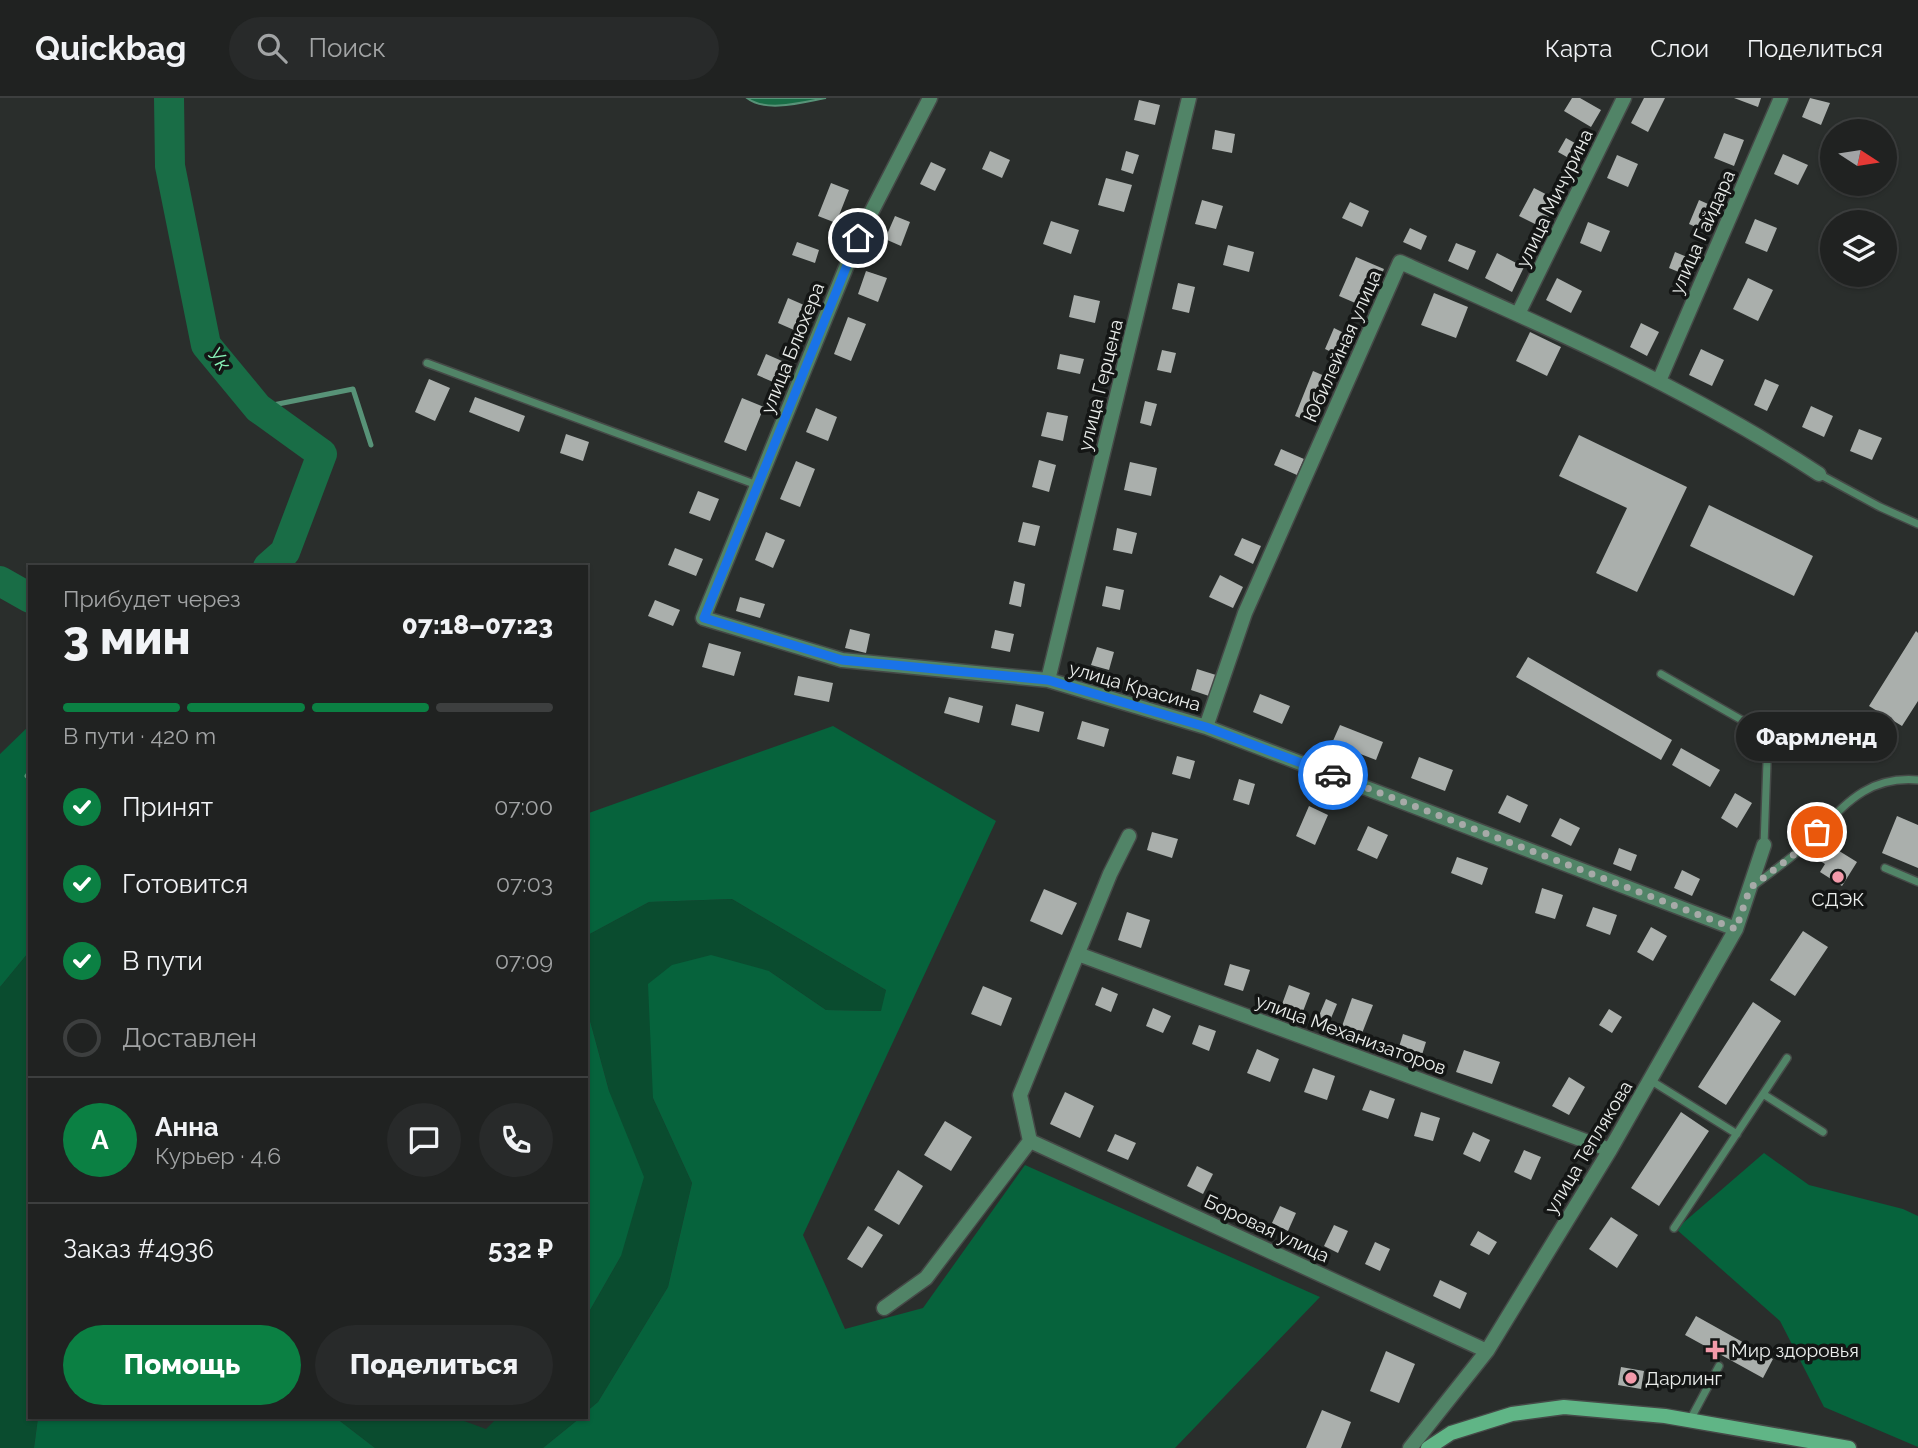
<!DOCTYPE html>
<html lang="ru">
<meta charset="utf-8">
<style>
:root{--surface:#202221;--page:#282a2a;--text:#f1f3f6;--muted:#a2a4a5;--line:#3d3f3f;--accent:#0b8043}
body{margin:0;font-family:Raleway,sans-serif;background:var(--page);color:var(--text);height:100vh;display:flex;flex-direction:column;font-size:26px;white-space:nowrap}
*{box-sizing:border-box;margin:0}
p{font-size:23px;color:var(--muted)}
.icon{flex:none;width:38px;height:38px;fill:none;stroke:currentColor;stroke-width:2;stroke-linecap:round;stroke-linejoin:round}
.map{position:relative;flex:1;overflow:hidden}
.details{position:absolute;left:28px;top:467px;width:560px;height:854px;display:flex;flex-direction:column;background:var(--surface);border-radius:0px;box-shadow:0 2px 5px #0004,0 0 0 2px var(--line)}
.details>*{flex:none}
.needle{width:46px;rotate:102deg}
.buttons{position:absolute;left:1820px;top:21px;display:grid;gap:14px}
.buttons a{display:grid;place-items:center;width:77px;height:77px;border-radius:50%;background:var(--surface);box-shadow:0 2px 5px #0004,0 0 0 2px var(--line);font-size:35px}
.pin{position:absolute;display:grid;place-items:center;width:60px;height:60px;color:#fff;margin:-30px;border:4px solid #fff;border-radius:50%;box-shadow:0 2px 7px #0007}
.courier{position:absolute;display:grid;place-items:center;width:70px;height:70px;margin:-35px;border:5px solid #1a73e8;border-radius:50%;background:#fff;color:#222;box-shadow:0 2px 9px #0007}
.bubble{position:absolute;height:49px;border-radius:24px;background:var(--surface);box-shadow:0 2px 5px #0004,0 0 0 2px var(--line);font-size:23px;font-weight:800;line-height:49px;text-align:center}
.overview em{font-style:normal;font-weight:800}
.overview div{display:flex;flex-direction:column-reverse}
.overview{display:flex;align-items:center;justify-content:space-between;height:119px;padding:0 35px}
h1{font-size:46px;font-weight:800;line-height:52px}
.bar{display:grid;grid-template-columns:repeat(4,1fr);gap:10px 7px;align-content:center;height:84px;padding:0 35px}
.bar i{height:9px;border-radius:5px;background:var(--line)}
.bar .selected{background:var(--accent)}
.bar p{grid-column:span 4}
.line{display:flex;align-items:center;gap:18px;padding:0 35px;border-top:2px solid var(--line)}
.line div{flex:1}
.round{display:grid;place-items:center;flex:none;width:74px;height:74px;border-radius:37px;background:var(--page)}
ol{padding:0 35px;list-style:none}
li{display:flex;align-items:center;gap:21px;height:77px}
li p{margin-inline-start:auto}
li .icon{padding:7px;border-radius:50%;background:var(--accent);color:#fff;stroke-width:4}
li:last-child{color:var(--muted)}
li i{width:38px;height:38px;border:4px solid var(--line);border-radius:50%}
.button{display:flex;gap:14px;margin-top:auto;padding:14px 35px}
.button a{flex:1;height:80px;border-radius:42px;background:var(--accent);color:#fff;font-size:28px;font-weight:800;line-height:80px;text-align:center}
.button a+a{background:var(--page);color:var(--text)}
header{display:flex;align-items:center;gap:42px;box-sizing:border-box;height:98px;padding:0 35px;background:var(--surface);border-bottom:2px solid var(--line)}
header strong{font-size:33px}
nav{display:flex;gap:38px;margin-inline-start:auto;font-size:24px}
.search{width:490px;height:63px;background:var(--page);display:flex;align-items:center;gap:18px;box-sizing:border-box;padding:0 24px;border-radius:38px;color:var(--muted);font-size:26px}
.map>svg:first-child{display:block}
.green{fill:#0a4c2f}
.forest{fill:#06633c}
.water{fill:#196d46;stroke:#589378;stroke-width:2}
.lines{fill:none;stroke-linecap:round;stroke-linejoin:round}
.stream{stroke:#589378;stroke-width:5}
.river{stroke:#196d46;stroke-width:30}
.building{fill:#aaafac}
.lane-casing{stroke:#454947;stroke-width:10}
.street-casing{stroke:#454947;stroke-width:17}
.secondary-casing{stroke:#454947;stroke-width:17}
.lane{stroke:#518467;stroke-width:7}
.street{stroke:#518467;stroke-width:14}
.secondary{stroke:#60b586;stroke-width:14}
.done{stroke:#a7aaa8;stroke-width:7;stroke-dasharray:0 12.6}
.route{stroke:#1a73e8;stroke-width:9}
.poi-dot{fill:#f39aaa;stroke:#141615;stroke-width:2.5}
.labels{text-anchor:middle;stroke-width:7;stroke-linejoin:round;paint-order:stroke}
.street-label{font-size:19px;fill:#eaedeb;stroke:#141615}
.poi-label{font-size:19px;fill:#eaedeb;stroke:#141615;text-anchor:start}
.water-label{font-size:21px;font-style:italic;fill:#87f2b7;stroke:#141615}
</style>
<header>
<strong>Quickbag</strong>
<div class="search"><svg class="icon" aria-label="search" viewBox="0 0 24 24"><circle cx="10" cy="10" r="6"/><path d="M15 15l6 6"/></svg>Поиск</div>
<nav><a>Карта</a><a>Слои</a><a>Поделиться</a></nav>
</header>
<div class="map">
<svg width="1918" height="1350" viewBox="0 0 1918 1350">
<rect width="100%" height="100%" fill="#2a2e2c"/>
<!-- green -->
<path class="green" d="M732,801L886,892L882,913L826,912L769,873L653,1000L692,1085L668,1189L598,1304L586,1314V1219L621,1158L609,993L586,908V838L649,804Z
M30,846V1320H38L34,1350H0V889L28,855Z
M336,1320H456L486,1331L497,1320H580L543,1350H375Z"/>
<!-- forest -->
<path class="forest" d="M30,627V846L28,855L0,889V656Z
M833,628L996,723L803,1137L845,1231L923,1210L1025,1067L1320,1199L1175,1350H543L580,1320H586V1314L598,1304L668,1189L692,1085L653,1000L648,886L672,867L711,857L769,873L826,912L881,913L886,892L732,801L649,804L586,838V716Z
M586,908L609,993L644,1079L621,1158L586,1219Z
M1764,1055L1809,1087L1903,1111L1918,1118V1349L1824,1309L1780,1223L1676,1131Z
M38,1320H336L375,1350H34Z"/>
<!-- water -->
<path class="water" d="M747,0H826C804,4 766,15 747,0Z"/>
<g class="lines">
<!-- stream -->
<path class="stream" d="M258,310L353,291L371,347
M27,678L30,674"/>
<!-- river -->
<path class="river" d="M169,0L170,68L206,247L258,310L322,356L285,454L268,469
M0,483L30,500"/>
</g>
<!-- building -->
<path class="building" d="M1572,0H1580L1601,12L1591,29L1564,13Z
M1644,0H1665L1648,34L1631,25Z
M1734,0H1761L1758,9Z
M1810,0L1830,5L1821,27L1802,19Z
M1139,2L1160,7L1155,27L1134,22Z
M1215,32L1235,36L1232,55L1212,51Z
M1724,35L1744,42L1734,68L1714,60Z
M1566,40L1582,49L1574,63L1558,54Z
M990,53L1010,62L1002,80L982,71Z
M1126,53L1139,57L1133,76L1121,72Z
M1783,56L1808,67L1798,87L1774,76Z
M1617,57L1638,66L1628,89L1607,80Z
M931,64L946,71L935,93L920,86Z
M1106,80L1132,87L1124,114L1098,107Z
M831,85L849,92L836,125L818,118Z
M1534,90L1557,102L1543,130L1519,118Z
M1202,102L1223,108L1216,131L1195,126Z
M1699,102L1715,109L1705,133L1689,126Z
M1350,104L1369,113L1362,129L1342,120Z
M895,118L910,124L901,148L885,141Z
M1755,121L1777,130L1767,154L1745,145Z
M1051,123L1079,132L1071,156L1043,146Z
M1588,124L1610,133L1601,154L1580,145Z
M1410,130L1427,138L1421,152L1403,144Z
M797,144L819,152L815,165L792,157Z
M1456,145L1476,153L1468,172L1448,163Z
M1228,147L1254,154L1249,174L1223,167Z
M1675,154L1692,161L1686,177L1669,170Z
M1497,155L1524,169L1512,194L1485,180Z
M1356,159L1384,171L1367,210L1339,198Z
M866,173L887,180L878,204L858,196Z
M1557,180L1582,193L1571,215L1546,202Z
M1748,180L1773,192L1758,223L1733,211Z
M1178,185L1195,189L1189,215L1172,211Z
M1434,195L1468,209L1456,240L1421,227Z
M1074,197L1100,203L1095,225L1069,219Z
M788,200L804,207L794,232L778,225Z
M848,219L866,226L851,263L834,256Z
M1641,225L1659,234L1647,258L1630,249Z
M1334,230L1352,239L1342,259L1325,251Z
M1530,234L1561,249L1547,278L1516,263Z
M1701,251L1724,262L1712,288L1689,277Z
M1162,252L1176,255L1171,275L1157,272Z
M766,256L782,263L773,284L757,277Z
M1060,256L1084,261L1080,276L1057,271Z
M1313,273L1334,282L1315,326L1295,318Z
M429,281L450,290L435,323L415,314Z
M1765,281L1779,287L1767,313L1754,307Z
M475,299L525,318L519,334L469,314Z
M742,300L764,309L746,353L724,344Z
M1145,303L1157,306L1151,328L1140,325Z
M1811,308L1833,318L1824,339L1802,329Z
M816,310L837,319L828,343L806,334Z
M1047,314L1068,318L1063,343L1041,338Z
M1859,331L1882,340L1872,362L1850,353Z
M566,336L589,344L583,363L560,355Z
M1579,337L1687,389L1637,494L1596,475L1627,410L1559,378Z
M1281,351L1304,361L1297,377L1274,367Z
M1039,362L1056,367L1049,394L1032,389Z
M796,363L815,371L800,409L780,401Z
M1130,364L1157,370L1151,398L1124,392Z
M698,393L719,401L710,423L689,415Z
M1709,407L1813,458L1794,498L1690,448Z
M1023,424L1040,428L1035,448L1018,444Z
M1117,430L1137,435L1132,456L1113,452Z
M766,434L785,442L773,470L755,462Z
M1242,440L1261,448L1253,466L1234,457Z
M675,450L703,461L696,478L668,467Z
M1220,477L1243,489L1233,510L1209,499Z
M1014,483L1025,486L1021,509L1009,506Z
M1106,488L1124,492L1120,512L1102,508Z
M740,499L765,506L760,520L736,513Z
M655,502L680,512L673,528L648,518Z
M850,531L870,536L866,555L845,550Z
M995,532L1014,536L1010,554L991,550Z
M1916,533L1918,535V603L1902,628L1869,608Z
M709,545L741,554L734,578L702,569Z
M1097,549L1114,554L1109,572L1091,567Z
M1528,559L1672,642L1661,662L1516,579Z
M1197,571L1216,577L1209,598L1191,592Z
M798,578L833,585L829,604L794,597Z
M1260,596L1290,608L1282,626L1253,614Z
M949,599L983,608L979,625L944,615Z
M1016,606L1044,614L1039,634L1011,627Z
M1082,623L1109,631L1104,649L1077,641Z
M1340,627L1383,644L1376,662L1332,645Z
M1681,650L1720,672L1710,689L1672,667Z
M1177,658L1195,663L1190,681L1172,676Z
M1419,659L1453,672L1445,693L1411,680Z
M1239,681L1255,686L1249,707L1233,702Z
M1735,695L1752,705L1737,730L1721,720Z
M1507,697L1528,707L1520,725L1498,715Z
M1309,708L1328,717L1315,747L1296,738Z
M1897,718L1918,727V770L1882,755Z
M1560,720L1580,730L1571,748L1551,738Z
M1368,728L1388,737L1377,761L1357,752Z
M1152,734L1178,741L1172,760L1147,752Z
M1823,743L1857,764L1842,788L1820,774L1825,766L1814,759Z
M1619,750L1637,757L1631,773L1613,766Z
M1457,759L1488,770L1482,787L1451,775Z
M1682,772L1700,781L1692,798L1674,790Z
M1542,790L1563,797L1555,821L1535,815Z
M1044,791L1077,805L1062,837L1030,823Z
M1593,809L1617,817L1610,837L1586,828Z
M1127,814L1150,822L1141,850L1118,842Z
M1651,829L1667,838L1653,863L1637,854Z
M1803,833L1828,849L1795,898L1770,882Z
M1230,866L1250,872L1243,893L1224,887Z
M1289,887L1310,895L1302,916L1281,909Z
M983,888L1012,900L1001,928L971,916Z
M1102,889L1118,896L1111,914L1095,907Z
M1352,900L1373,907L1361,938L1341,931Z
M1326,901L1337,906L1329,925L1318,920Z
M1753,904L1781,923L1726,1007L1698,989Z
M1153,910L1171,918L1163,935L1146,928Z
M1609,911L1622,919L1612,935L1599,927Z
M1199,927L1216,933L1209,953L1192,946Z
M1403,936L1426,944L1421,960L1398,952Z
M1257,951L1279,961L1270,984L1247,975Z
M1464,952L1500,964L1492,986L1456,974Z
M1313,970L1335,978L1327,1002L1304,994Z
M1569,979L1585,989L1569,1017L1552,1008Z
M1370,992L1395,1001L1388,1021L1362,1012Z
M1065,994L1094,1008L1080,1040L1050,1026Z
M1421,1014L1440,1020L1433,1043L1414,1038Z
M1681,1014L1709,1033L1659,1108L1631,1090Z
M945,1023L972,1039L951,1073L924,1057Z
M1473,1034L1490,1042L1480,1064L1463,1056Z
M1115,1036L1136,1045L1128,1062L1107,1053Z
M1524,1052L1541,1059L1531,1082L1514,1074Z
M1197,1068L1213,1076L1203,1096L1187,1088Z
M898,1072L923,1088L899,1127L874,1112Z
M1280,1108L1296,1115L1288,1133L1272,1125Z
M1611,1119L1638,1137L1617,1170L1589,1151Z
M1334,1127L1348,1133L1338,1155L1324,1148Z
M868,1128L883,1137L862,1170L847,1161Z
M1478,1133L1497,1144L1489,1157L1470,1147Z
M1375,1144L1390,1151L1380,1173L1365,1166Z
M1440,1182L1467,1195L1460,1211L1433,1198Z
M1696,1218L1773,1261L1763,1280L1685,1237Z
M1386,1253L1415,1266L1399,1305L1370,1293Z
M1621,1269L1644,1273L1641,1291L1618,1287Z
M1322,1312L1351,1324L1341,1350H1306Z"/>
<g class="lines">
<!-- lane casing -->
<g class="lane-casing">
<path id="lane" d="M427,265L757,387
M1819,376L1880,409L1918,426
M1661,576L1768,637L1764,747
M1885,770L1918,784
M1753,788C1769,776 1786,764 1801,751C1839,716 1860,677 1918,682
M1650,982L1737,1036
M1763,996L1823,1034
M1674,1130L1787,960
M1690,1322L1719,1268"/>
</g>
<!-- street casing -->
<g class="street-casing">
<path id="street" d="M930,0L858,140L703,520L842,562L1048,582L1206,629L1736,831
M1518,216L1624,0
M1659,283L1781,0
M1048,582L1189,0
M1206,629L1245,515L1400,164C1543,227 1688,290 1819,376
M1078,856L1610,1052
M1030,1043L1487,1253
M884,1210L926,1180L1030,1043L1020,997L1110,776L1129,738
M1410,1350L1487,1253L1610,1052L1736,831L1764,747"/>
</g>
<!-- secondary casing -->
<g class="secondary-casing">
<path id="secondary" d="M1428,1350L1451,1335L1512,1316L1564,1309L1665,1318L1849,1350"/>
</g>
<!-- lane -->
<use href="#lane" class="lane"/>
<!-- street -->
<use href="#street" class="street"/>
<!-- secondary -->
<use href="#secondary" class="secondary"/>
</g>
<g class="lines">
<!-- done -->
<path class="done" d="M1333,677L1736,831L1750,790L1800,752L1817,734"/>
<!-- route -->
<path class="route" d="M858,140L704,520L842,562L1048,582L1206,629L1333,677"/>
</g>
<!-- markers -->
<g class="poi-dot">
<circle cx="1838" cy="779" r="7"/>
<path d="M1711.5 1241.5h7v7h7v7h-7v7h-7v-7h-7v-7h7z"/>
<circle cx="1631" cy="1280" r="7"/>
</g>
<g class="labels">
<!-- street labels -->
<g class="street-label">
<text transform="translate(1554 100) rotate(-64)" y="7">улица Мичурина</text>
<text transform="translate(1702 134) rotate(-66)" y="7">улица Гайдара</text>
<text transform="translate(1342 248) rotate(-66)" y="7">Юбилейная улица</text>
<text transform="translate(792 250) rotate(-68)" y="7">улица Блюхера</text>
<text transform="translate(1100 287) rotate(-76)" y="7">улица Герцена</text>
<text transform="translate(1135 588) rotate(16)" y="7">улица Красина</text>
<text transform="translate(1351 936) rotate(20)" y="7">улица Механизаторов</text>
<text transform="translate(1588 1049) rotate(-59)" y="7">улица Теплякова</text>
<text transform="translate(1267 1130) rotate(25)" y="7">Боровая улица</text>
</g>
<!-- poi labels -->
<g class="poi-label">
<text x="1838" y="808" text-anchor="middle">СДЭК</text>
<text x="1731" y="1259">Мир здоровья</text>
<text x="1645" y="1287">Дарлинг</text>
</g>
<!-- water labels -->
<g class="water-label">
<text transform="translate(219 261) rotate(53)" y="7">Ук</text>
</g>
</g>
</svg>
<div class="buttons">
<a><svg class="needle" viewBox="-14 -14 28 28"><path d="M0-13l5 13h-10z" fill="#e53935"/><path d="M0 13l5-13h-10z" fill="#a2a4a5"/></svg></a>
<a><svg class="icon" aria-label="layers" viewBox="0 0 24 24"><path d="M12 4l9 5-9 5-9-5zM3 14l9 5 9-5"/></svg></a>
</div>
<div class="pin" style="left:1817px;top:734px;background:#ea580c"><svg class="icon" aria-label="bag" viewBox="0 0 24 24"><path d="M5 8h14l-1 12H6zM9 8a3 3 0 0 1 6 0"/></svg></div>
<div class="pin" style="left:858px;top:140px;background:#1f2937"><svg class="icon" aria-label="home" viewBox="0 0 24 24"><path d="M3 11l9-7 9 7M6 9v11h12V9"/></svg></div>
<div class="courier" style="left:1333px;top:677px"><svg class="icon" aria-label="car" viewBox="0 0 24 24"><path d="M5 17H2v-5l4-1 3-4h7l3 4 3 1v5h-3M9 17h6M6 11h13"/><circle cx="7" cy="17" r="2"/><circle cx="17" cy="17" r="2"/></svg></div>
<div class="bubble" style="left:1736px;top:614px;width:161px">Фармленд</div>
<section class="details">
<div class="overview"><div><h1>3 мин</h1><p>Прибудет через</p></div><em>07:18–07:23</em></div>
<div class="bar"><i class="selected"></i><i class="selected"></i><i class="selected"></i><i></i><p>В пути · 420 m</p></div>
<ol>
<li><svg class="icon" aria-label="check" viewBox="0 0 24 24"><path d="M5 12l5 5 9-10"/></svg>Принят<p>07:00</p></li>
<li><svg class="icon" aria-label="check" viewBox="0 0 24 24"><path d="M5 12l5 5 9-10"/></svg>Готовится<p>07:03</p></li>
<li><svg class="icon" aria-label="check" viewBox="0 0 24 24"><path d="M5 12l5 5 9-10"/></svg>В пути<p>07:09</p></li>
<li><i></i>Доставлен</li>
</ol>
<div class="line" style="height:126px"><b class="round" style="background:var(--accent);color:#fff">А</b><div><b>Анна</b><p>Курьер · 4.6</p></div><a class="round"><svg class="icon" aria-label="chat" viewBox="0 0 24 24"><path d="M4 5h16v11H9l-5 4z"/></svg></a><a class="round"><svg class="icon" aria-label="phone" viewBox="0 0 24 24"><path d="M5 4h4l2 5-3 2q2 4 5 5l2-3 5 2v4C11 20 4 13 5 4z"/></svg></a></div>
<div class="line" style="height:91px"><div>Заказ #4936</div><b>532 ₽</b></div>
<div class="button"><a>Помощь</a><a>Поделиться</a></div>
</section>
</div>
